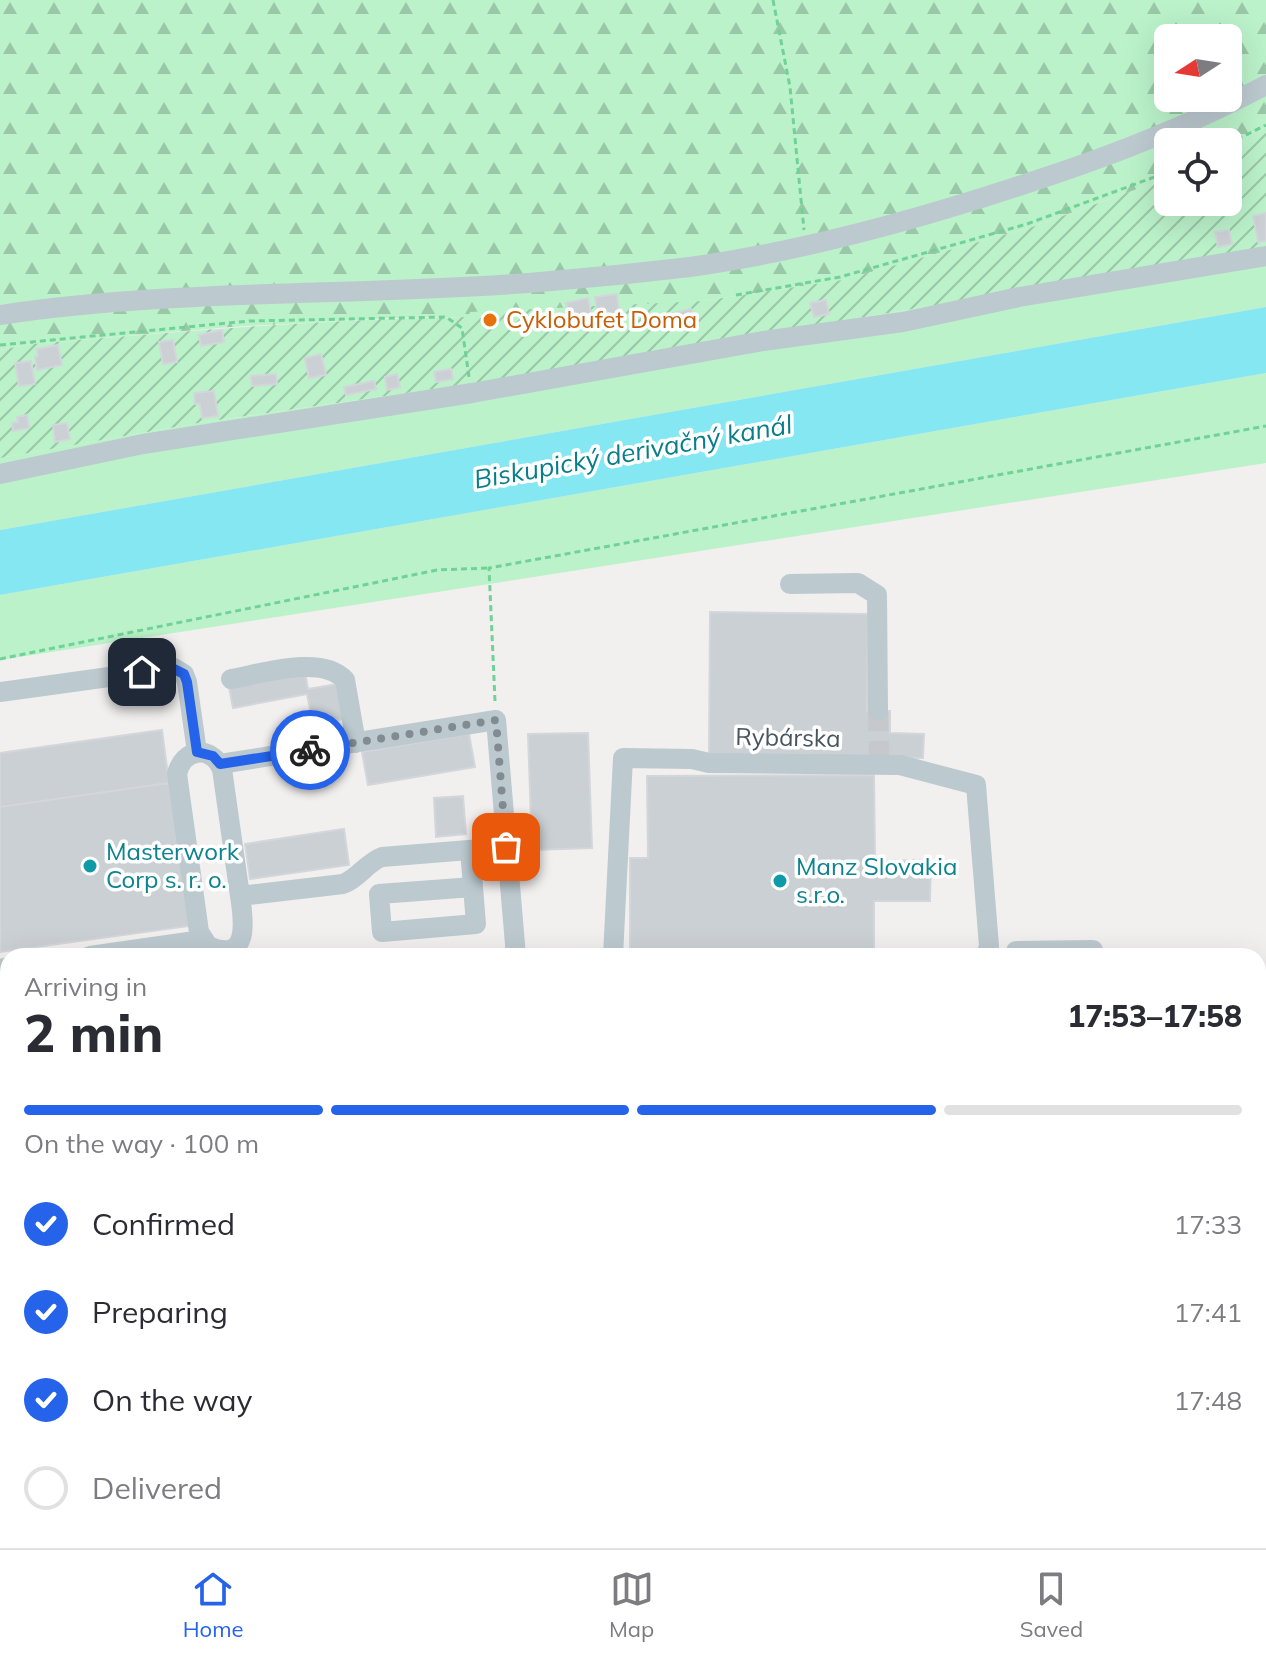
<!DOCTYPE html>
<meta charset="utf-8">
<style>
:root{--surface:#fff;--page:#f2f2f3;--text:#2b2b33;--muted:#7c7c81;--line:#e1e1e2;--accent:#2563eb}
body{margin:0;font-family:Mulish,sans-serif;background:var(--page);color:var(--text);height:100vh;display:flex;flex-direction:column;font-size:30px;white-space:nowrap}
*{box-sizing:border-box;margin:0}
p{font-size:26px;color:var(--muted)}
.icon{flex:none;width:44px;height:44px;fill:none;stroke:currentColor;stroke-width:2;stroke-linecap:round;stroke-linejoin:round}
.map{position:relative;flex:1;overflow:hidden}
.details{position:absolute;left:0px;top:948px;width:1266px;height:600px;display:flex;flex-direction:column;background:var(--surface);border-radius:24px 24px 0 0;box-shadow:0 8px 32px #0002}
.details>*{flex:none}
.needle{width:52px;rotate:258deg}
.tools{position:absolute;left:1154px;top:24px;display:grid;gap:16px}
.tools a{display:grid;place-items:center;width:88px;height:88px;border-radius:12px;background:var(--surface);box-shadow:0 8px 32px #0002;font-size:40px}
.pin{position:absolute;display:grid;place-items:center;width:68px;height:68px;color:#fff;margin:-34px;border-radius:16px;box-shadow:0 4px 12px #0006}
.courier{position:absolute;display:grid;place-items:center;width:80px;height:80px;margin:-40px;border:6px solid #2563eb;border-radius:50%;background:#fff;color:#222;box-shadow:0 2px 10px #0007}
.head em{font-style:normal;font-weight:800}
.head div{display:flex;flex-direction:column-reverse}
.head{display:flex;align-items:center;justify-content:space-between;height:136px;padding:0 24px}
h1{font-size:52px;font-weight:800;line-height:60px}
.bar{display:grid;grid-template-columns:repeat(4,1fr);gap:12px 8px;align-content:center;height:96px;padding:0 24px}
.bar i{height:10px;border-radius:6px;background:var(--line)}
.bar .active{background:var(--accent)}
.bar p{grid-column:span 4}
ol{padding:0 24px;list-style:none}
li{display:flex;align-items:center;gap:24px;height:88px}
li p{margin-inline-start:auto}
li .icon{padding:8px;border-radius:50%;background:var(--accent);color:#fff;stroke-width:4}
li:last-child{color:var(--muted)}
li i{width:44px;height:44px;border:4px solid var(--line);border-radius:50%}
.dock{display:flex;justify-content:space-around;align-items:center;height:112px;border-top:2px solid var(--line);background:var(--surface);font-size:22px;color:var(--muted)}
.dock a{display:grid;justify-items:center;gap:4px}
.dock .active{color:var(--accent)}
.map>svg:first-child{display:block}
.grass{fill:#bbf2ca}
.forest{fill:url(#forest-firs);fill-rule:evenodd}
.garden{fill:url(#garden-furrows)}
.water{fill:#85e7f1}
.building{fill:#cbd0d4;stroke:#d3d6db;stroke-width:2}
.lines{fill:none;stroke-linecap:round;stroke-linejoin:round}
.minor-tunnel{stroke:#c7c8cb;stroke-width:20;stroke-dasharray:20 10;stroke-linecap:butt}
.path{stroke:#71d297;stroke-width:3;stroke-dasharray:6 4;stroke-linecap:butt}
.minor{stroke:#bcc9cf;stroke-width:20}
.major{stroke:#adc2cf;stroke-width:26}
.done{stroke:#828b91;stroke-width:8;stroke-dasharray:0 14.4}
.route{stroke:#2563eb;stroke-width:10}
.food-dot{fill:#e8710a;stroke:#fff;stroke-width:3}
.culture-dot{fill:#0f9aa8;stroke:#fff;stroke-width:3}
.labels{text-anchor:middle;stroke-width:7;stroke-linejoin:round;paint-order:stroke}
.food-label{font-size:24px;fill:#c56008;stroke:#fff;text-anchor:start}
.street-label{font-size:24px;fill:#46555e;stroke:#fff}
.culture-label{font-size:24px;fill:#0d838f;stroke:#fff;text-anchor:start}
.water-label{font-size:26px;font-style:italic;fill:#077e8a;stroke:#fff}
</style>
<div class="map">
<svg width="1266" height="1548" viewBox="0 0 1266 1548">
<defs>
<pattern id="forest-firs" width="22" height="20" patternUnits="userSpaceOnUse" patternTransform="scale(2)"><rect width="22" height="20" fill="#bbf2ca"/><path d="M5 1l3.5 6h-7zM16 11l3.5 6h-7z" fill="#9ac7a7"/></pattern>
<pattern id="garden-furrows" width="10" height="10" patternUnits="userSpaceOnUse" patternTransform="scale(2)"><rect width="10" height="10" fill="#bbf2ca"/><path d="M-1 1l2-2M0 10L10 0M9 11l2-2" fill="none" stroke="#9ac7a7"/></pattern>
</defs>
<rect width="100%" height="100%" fill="#f2efef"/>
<!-- grass -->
<path class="grass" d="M1266,249V307L0,530V458L198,423L477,383Z
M1266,373V463L0,660V595Z"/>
<!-- forest -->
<path class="forest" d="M0,0H1266V127L1228,147V142H1168V178L1032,227L843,280L703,301L472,317L393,318L231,327L32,344L0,350ZM1168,38H1228V98H1168Z"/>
<!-- garden -->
<path class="garden" d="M1266,127V249L475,383L198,423L0,458V350L32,344C178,332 323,319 469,317L470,312L703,301L842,280L1032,227L1168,178V202H1228V147Z"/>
<!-- water -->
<path class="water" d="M1266,307V373L0,595V530Z"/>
<!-- building -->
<path class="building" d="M1266,213V241L1258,242L1253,216Z
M1229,230L1232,244L1218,247L1215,232Z
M617,294L620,323L598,326L595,297Z
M588,298L593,322L572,327L566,303Z
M826,300L829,314L814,317L810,303Z
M691,309L694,321L672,326L670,314Z
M222,330L224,342L201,346L199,335Z
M173,340L177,362L163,364L159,342Z
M58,345L62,365L37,370L35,357L38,356L37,349Z
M321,354L326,375L309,378L305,358Z
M31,361L35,384L19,386L15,363Z
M451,369L453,379L436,382L434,372Z
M276,374L277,384L252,386L251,376Z
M397,374L400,387L387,390L385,377Z
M374,381L376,389L346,395L344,387Z
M214,391L218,416L202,418L200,404H195L194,393Z
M27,415L29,428L13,431L12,423L18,422L17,417Z
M67,423L70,439L55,442L53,425Z
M710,612L868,614L867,711H890V733L924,734L923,758L709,756Z
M305,672L308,689L338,684L344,719L313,724L307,694L233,708L229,687Z
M162,730L169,783L0,807V753Z
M588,733L592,848L532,850L528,734Z
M469,734L475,767L368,785L362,752Z
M874,775L875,861L931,860L930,901H874V956H630V858H648L647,776Z
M169,783L189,926L0,952V807Z
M463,796L466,834L436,837L434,798Z
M344,829L349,865L250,879L245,844Z
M0,1030H8V1061L0,1062Z
M8,1085V1116H0V1086Z
M0,1202H8V1235H0Z
M1258,1346H1262V1405H1258Z
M0,1408H8V1508L0,1509Z
M1258,1437H1266V1548H1254L1253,1540H1258Z
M31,1540H79L74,1548H26Z
M98,1540H216L211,1548H93Z
M347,1540H407L406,1548H347Z
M412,1540H458V1548H412Z
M499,1540H533V1548H499Z
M586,1540H678L674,1548H582Z
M689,1540H729L743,1546L745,1540H914L910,1548H686Z
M960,1540H998V1548H960Z
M1165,1540H1218V1548H1165Z"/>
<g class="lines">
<!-- minor-tunnel -->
<path class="minor-tunnel" d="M878,711L879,757"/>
<!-- path -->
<path class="path" d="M773,0L790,87L804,230
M1228,144L1266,125
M736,295L840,277L953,245L1027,224L1168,172
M0,345L249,321L446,317L462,328L469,377
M0,659L437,570L489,568
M495,701L489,568L1266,426"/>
<!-- minor -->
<path class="minor" d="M0,315C179,288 360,297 540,282C590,278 640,273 690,267C805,251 920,219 1031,182C1111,156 1191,125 1266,85
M0,474L143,444L472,393L763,341L903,322L1019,297L1266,256
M790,584L858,583L877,595L878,711
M231,679C260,674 322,654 345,680L356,743
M0,692L174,668L184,674L187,682L197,752
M220,764L496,720L516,956
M470,850L476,924L382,932L379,894L473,887
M240,896C244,921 250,964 208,946L199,932L177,774C183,748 211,745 222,769L240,896L343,884C359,878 366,863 382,857L506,847
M1016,951L1093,950
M90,956L202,940
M613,956L623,758L692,759L709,763L900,765L976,785L989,946L986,956
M0,969L8,967
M0,1158H8
M1258,1420H1266
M318,1540V1548
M487,1540L488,1548
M80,1548L85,1540
M232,1548L237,1540
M548,1548V1540
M1087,1548L1090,1540"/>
<!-- major -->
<path class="major" d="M1258,1303H1266
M0,1304H8"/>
</g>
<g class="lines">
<!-- done -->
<path class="done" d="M310,750L496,720L506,847"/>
<!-- route -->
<path class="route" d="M142,672L170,667L184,674L187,682L197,752L213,756L220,764L310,750"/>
</g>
<!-- markers -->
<circle class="food-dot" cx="490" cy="320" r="8"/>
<g class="culture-dot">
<circle cx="90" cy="866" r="8"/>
<circle cx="780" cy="881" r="8"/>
</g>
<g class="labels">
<!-- food labels -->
<g class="food-label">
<text x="506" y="328">Cyklobufet Doma</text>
</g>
<!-- street labels -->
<g class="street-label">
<text transform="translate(788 738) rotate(1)" y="8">Rybárska</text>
</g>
<!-- culture labels -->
<g class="culture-label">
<text x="106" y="860">Masterwork<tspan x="106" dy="28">Corp s. r. o.</tspan></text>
<text x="796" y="875">Manz Slovakia<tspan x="796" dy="28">s.r.o.</tspan></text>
</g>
<!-- water labels -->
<g class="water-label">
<text transform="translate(633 452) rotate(-10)" y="9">Biskupický derivačný kanál</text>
</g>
</g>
</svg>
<div class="tools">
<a><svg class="needle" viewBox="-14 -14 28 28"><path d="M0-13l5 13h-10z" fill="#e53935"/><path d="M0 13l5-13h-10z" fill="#7c7c81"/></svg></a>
<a><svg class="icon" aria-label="locate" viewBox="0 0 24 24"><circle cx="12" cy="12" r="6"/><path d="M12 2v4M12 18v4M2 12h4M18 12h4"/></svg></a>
</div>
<div class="pin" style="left:506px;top:847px;background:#ea580c"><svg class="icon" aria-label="bag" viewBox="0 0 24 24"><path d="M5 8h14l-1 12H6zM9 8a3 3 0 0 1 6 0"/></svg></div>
<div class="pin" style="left:142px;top:672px;background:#1f2937"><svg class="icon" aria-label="home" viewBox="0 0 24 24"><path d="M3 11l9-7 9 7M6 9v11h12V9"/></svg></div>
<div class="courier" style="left:310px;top:750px"><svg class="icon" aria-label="bike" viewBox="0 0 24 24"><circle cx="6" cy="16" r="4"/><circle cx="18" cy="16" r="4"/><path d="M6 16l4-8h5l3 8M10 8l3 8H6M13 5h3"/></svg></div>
<section class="details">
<div class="head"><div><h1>2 min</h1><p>Arriving in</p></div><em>17:53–17:58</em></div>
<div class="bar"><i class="active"></i><i class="active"></i><i class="active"></i><i></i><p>On the way · 100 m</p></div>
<ol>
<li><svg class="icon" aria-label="check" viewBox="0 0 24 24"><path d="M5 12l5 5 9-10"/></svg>Confirmed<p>17:33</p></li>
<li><svg class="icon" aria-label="check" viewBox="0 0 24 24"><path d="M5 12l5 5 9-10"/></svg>Preparing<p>17:41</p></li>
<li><svg class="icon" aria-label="check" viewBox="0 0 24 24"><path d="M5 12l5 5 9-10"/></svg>On the way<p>17:48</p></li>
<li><i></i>Delivered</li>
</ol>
</section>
</div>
<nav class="dock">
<a class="active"><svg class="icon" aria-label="home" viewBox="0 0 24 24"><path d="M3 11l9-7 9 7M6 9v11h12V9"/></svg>Home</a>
<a><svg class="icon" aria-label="map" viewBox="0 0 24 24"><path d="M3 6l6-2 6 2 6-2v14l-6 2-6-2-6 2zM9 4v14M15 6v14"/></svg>Map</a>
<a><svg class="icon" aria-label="saved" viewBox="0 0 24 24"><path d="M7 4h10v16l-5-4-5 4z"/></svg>Saved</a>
</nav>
